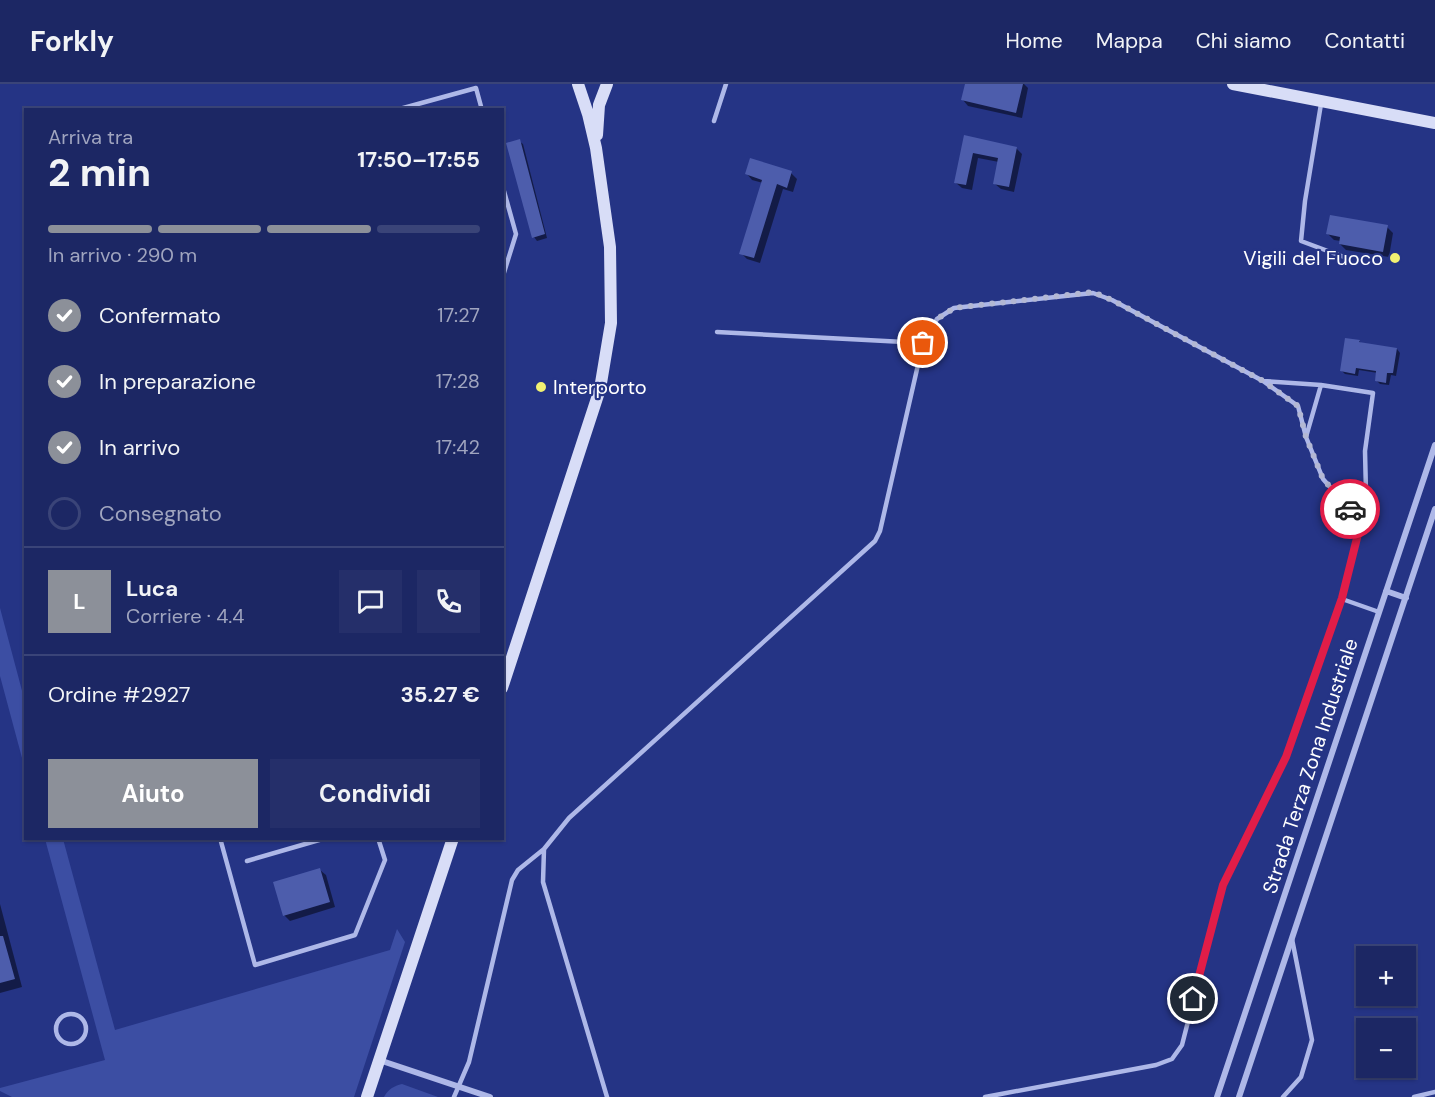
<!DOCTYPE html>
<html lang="it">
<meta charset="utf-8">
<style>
:root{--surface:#1c2764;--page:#252f6a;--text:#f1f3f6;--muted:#a0a5bf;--line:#3a4478;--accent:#8c9099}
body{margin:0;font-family:"DM Sans",sans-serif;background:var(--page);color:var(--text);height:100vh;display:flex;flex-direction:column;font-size:22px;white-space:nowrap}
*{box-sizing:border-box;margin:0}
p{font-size:20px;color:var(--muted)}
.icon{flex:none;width:33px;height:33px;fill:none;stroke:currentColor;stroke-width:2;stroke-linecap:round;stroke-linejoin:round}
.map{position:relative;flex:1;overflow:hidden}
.sheet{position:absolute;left:24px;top:24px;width:480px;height:732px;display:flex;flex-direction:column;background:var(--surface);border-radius:0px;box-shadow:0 2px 4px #0004,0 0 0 2px var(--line)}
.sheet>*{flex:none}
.buttons{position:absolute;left:1356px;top:862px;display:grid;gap:12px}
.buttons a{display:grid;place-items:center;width:60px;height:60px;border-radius:0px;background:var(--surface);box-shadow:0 2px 4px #0004,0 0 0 2px var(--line);font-size:30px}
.pin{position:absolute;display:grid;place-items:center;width:51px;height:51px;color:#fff;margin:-26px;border:3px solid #fff;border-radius:50%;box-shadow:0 2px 6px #0007}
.courier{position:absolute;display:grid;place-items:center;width:60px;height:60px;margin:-30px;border:4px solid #e11d48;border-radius:50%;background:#fff;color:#222;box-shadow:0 2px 8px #0007}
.overview em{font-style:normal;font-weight:700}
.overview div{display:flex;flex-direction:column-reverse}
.overview{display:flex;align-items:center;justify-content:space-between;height:102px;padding:0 24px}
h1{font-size:39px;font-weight:700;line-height:45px}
.bar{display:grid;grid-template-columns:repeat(4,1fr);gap:9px 6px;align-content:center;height:72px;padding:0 24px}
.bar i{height:8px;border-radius:4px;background:var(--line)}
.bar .current{background:var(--accent)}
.bar p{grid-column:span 4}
.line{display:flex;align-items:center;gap:15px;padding:0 24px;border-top:2px solid var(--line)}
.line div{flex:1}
.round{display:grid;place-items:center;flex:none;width:63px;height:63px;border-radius:0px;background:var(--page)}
ol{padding:0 24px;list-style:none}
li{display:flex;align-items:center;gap:18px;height:66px}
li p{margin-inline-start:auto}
li .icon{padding:6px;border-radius:50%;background:var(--accent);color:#fff;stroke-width:4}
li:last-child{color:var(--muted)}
li i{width:33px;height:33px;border:3px solid var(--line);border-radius:50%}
.cta{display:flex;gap:12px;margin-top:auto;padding:12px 24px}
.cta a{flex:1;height:69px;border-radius:0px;background:var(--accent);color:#fff;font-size:24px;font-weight:700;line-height:69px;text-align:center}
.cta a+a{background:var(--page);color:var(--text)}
header{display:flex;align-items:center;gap:36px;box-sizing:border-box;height:84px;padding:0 30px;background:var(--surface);border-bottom:2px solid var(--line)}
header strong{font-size:28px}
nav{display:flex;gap:33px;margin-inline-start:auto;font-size:21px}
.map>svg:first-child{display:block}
.grass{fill:#3c4ea3}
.shadow{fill:#0007}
.building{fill:#4d5dac}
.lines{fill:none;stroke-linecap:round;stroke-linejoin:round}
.service{stroke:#aeb8e8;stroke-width:4.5}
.minor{stroke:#aeb8e8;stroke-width:6}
.secondary{stroke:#d8ddf7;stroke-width:12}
.done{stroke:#b3b8d4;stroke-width:6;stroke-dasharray:0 10.8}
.route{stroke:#e11d48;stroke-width:8}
.poi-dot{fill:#f2f172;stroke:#253485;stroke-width:2}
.labels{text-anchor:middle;stroke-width:4.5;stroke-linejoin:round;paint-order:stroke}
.poi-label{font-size:20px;fill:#fff;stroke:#253485;text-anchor:end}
.street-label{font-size:20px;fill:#fff;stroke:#253485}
</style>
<header>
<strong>Forkly</strong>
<nav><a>Home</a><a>Mappa</a><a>Chi siamo</a><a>Contatti</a></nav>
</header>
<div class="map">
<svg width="1435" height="1013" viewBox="0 0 1435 1013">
<rect width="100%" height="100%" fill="#253485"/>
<!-- grass -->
<path class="grass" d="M0,524L25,618V685L0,592Z
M45,755H63L115,946L390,866L397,845L405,858L354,1013H12L0,1007V1004L105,976Z
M402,1000L438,1013H384C388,1005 394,1002 402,1000Z"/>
<!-- shadow -->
<path class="shadow" d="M966,0H1024L1028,4L1022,34L968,22L963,16Z
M965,52L1016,64L1022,70L1014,108L1001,105L995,100L999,78L978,74L972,106L962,104L956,99Z
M519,57L523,60L547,154L537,157L534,153Z
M791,89L797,95L793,108L783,105L760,179L747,175L741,169L763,99L752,96L747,90Z
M1387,143L1393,149L1389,173L1346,166L1340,160L1341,157L1334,156L1328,150Z
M1359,257L1362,260L1397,265L1400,269L1396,292L1391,291L1389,301L1380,300L1376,296L1378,289L1359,286L1358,292L1345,290L1342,287Z
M320,786L326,791L335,823L290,837L284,831Z
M0,820L22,903L0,909Z"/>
<!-- building -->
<path class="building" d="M965,0H1023L1016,29L961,16Z
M964,51L1017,63L1009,103L993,100L998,74L973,69L966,101L954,99Z
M520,55L545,150L532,154L506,59Z
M750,74L792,87L787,104L777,100L754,174L739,170L762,96L745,90Z
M1330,131L1388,141L1383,168L1339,160L1340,153L1326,150Z
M1345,254L1360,256L1359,258L1397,264L1393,289H1387L1386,299L1375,297L1376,287L1356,284L1355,290L1340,287Z
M320,784L330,818L283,832L273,798Z
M0,852H3L15,895L0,899Z"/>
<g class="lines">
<!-- service -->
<path class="service" d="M1321,20L1305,117L1301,157L1344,173
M396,26L476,4L482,26
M714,37L726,0
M502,100L516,150L502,195
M717,248L923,259
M1263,297L1321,301
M1342,515L1379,528
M220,754L255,881L355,851L385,776L378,754
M544,765L569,734L875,457L880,447L923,259L937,235L954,224L1093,209L1112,216L1263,297L1298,322L1306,353
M247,777L326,754
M56 945a15 15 0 1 1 30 0a15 15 0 1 1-30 0Z
M454,1013L469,978L512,796L518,786L544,765L543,798L607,1013
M985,1013L1156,981L1172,975L1182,961L1223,801L1286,673L1342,515L1361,438L1366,409L1365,367L1373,309L1321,301L1306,353L1323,395L1361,438
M1283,1013L1301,993L1312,956L1292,855
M1414,1013L1435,1008"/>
<!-- minor -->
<path class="minor" d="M1386,507L1406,514
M379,976L490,1013
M1217,1013L1435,361
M1239,1013L1435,425"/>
<!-- secondary -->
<path class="secondary" d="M1233,0L1435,39
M597,51L599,21L607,0
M502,604L600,305L611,239L610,163L596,64L588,30L578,0
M367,1013L453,754"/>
</g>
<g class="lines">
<!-- done -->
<path class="done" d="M923,259L937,235L954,224L1093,208L1112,216L1263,297L1298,322L1306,353L1323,395L1350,425"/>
<!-- route -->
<path class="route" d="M1193,915L1223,801L1286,673L1342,514L1361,438L1350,425"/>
</g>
<!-- markers -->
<g class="poi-dot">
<circle cx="1395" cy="174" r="6"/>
<circle cx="541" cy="303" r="6"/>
</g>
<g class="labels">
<!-- poi labels -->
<g class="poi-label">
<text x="1383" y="181">Vigili del Fuoco</text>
<text x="553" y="310" text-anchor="start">Interporto</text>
</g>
<!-- street labels -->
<g class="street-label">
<text transform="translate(1310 682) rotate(-72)" y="7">Strada Terza Zona Industriale</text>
</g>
</g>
</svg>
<div class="buttons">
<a>+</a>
<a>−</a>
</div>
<div class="pin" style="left:923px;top:259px;background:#ea580c"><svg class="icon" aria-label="bag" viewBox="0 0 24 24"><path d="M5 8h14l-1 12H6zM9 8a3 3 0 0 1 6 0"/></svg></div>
<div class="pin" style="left:1193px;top:915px;background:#1f2937"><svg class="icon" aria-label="home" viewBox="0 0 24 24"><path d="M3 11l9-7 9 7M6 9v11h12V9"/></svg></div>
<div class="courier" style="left:1350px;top:425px"><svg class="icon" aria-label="car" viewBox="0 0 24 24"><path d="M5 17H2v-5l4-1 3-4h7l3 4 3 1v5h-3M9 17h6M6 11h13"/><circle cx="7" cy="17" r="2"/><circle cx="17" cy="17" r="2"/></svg></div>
<section class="sheet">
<div class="overview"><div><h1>2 min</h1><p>Arriva tra</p></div><em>17:50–17:55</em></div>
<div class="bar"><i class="current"></i><i class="current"></i><i class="current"></i><i></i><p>In arrivo · 290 m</p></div>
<ol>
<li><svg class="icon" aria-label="check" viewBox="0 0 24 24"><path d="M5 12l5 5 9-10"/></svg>Confermato<p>17:27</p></li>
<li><svg class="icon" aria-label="check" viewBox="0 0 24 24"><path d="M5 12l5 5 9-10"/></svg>In preparazione<p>17:28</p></li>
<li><svg class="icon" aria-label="check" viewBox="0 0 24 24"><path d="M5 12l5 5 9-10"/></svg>In arrivo<p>17:42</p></li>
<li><i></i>Consegnato</li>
</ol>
<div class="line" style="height:108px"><b class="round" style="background:var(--accent);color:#fff">L</b><div><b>Luca</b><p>Corriere · 4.4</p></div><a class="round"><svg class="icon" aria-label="chat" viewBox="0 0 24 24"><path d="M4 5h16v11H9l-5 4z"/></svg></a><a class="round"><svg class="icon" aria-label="phone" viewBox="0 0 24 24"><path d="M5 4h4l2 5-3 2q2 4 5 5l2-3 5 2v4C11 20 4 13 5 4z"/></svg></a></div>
<div class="line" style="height:78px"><div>Ordine #2927</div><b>35.27 €</b></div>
<div class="cta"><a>Aiuto</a><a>Condividi</a></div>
</section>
</div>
